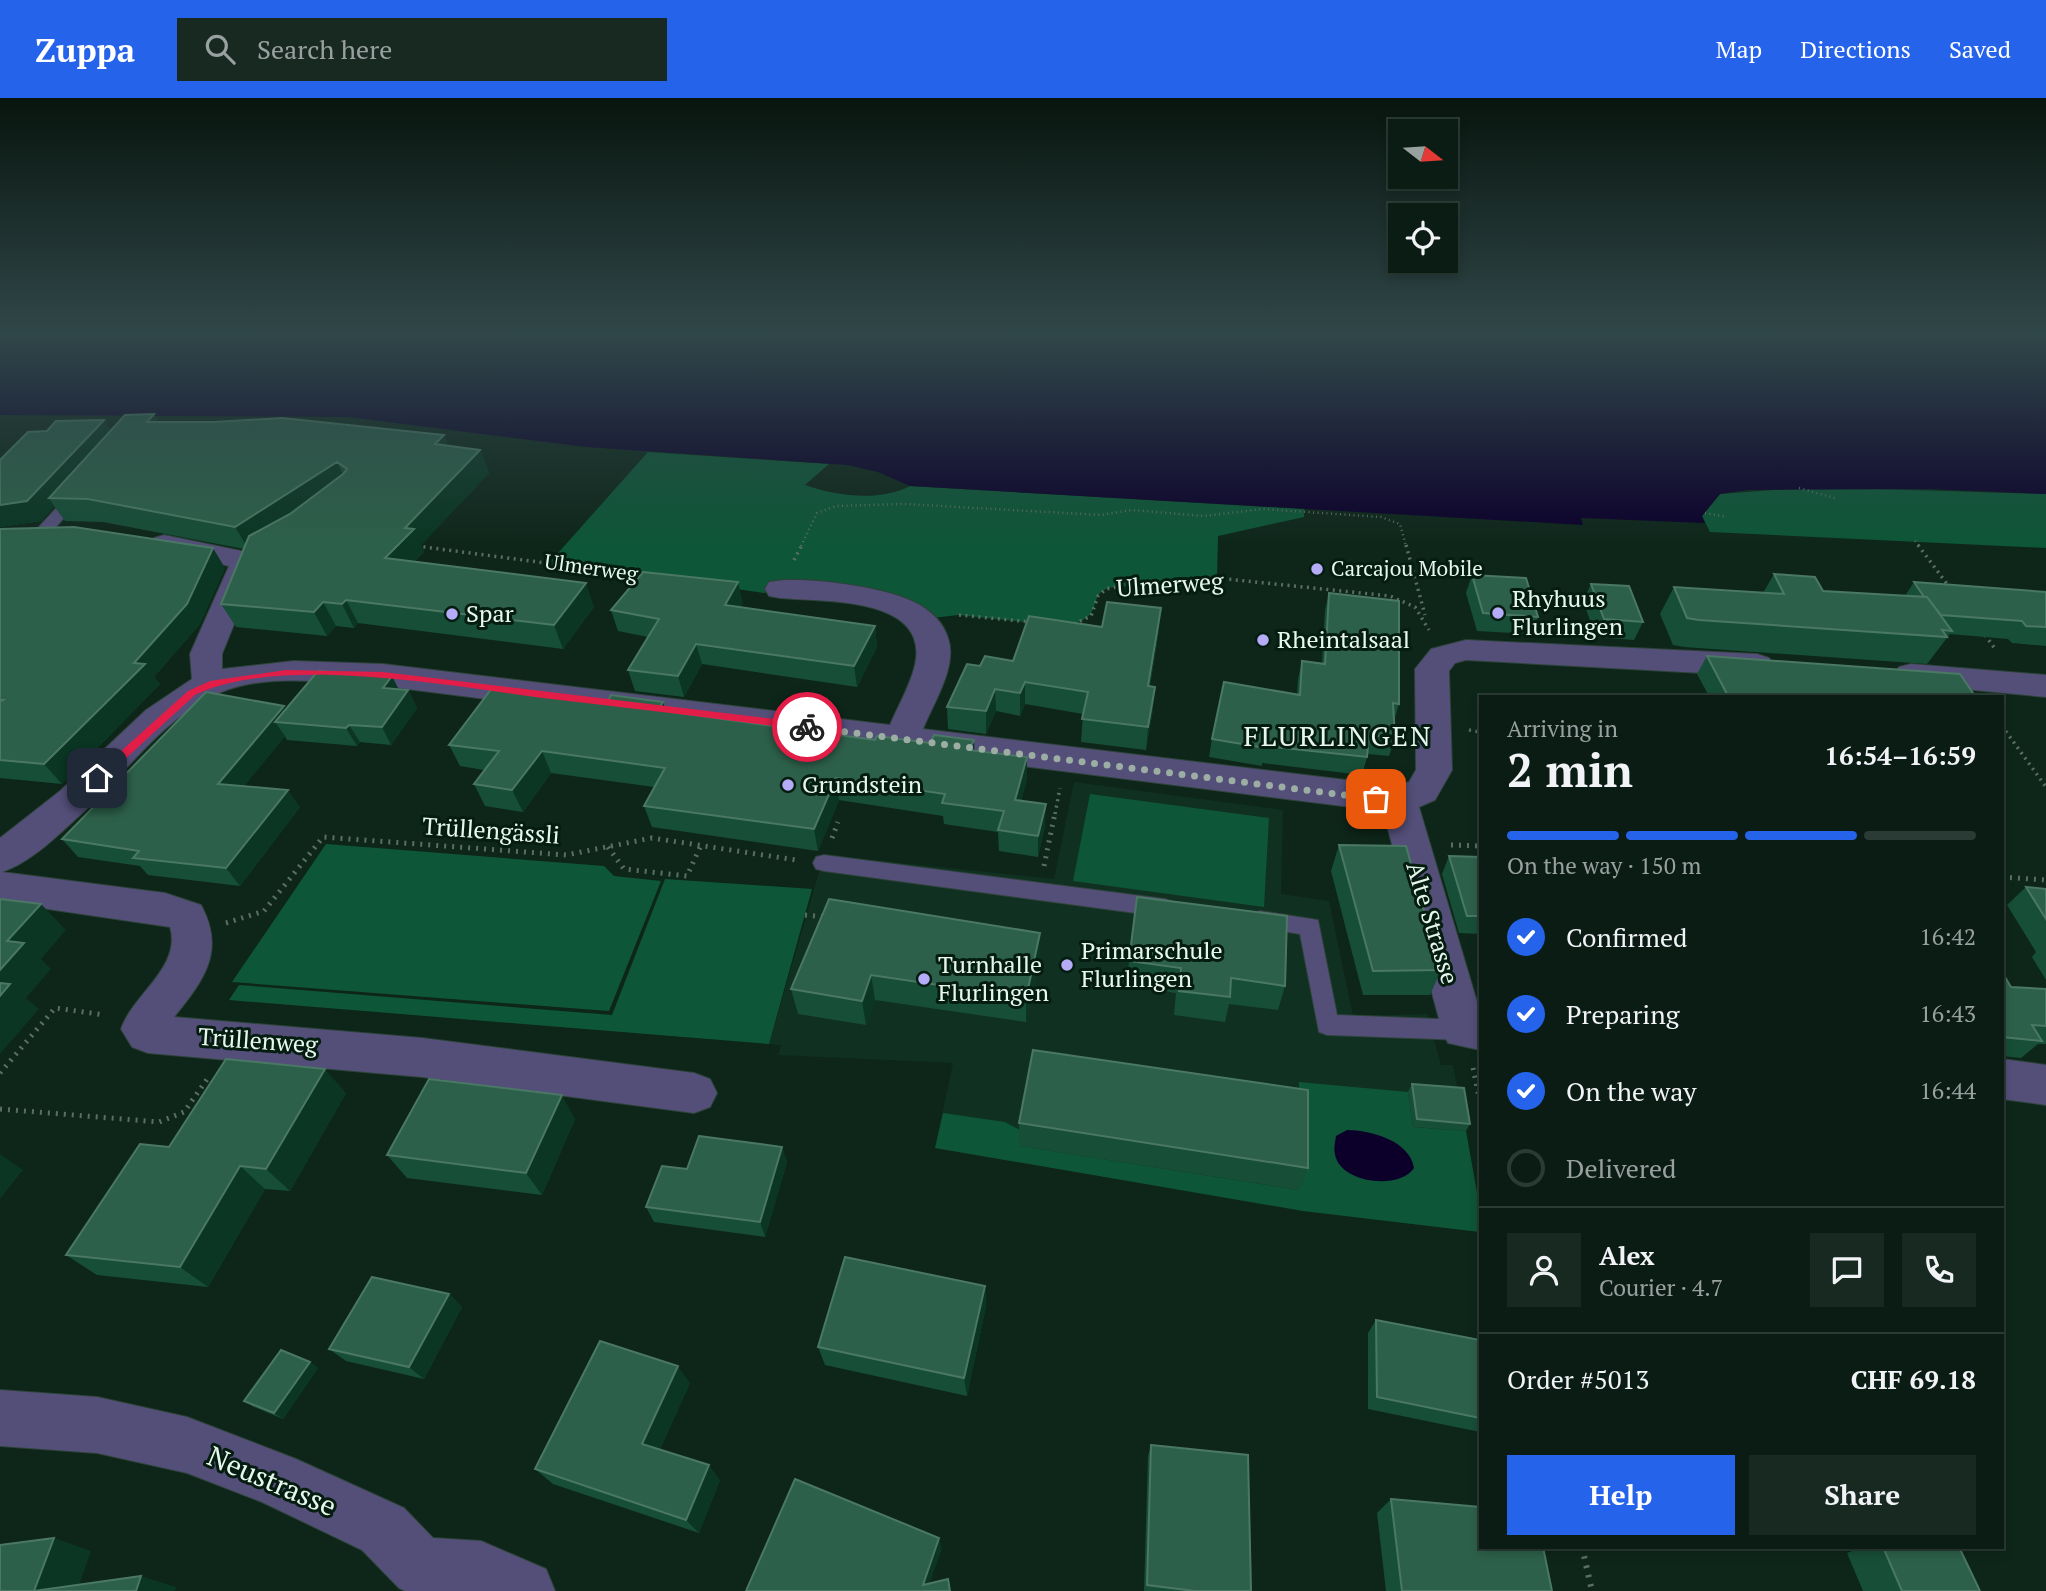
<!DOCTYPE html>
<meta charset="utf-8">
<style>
:root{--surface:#0a1c14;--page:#182922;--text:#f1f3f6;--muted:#99a1a0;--line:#2a3a34;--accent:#2563eb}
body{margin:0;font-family:"PT Serif",serif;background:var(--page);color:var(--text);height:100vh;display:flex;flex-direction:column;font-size:26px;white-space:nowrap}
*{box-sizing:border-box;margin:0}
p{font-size:23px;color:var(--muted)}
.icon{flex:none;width:38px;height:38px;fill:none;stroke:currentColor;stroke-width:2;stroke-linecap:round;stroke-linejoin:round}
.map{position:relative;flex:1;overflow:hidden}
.side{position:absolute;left:1479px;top:597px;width:525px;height:854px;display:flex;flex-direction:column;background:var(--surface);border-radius:0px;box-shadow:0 4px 10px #0003,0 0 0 2px var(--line)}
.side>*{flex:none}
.needle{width:46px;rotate:107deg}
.fabs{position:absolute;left:1388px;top:21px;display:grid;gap:14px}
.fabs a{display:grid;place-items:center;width:70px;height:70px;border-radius:0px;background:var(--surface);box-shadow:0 4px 10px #0003,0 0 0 2px var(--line);font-size:35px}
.pin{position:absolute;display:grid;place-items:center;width:60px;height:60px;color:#fff;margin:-30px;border-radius:14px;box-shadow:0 4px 10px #0006}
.courier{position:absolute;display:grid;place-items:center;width:70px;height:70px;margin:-35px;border:5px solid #e11d48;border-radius:50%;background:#fff;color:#222;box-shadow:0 2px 9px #0007}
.head em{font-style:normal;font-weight:700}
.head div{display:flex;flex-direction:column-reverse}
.head{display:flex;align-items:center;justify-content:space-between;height:119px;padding:0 28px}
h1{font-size:46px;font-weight:700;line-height:52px}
.bar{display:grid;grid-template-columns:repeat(4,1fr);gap:10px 7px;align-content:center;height:84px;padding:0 28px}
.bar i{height:9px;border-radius:5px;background:var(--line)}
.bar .selected{background:var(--accent)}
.bar p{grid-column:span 4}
.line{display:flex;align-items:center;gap:18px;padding:0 28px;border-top:2px solid var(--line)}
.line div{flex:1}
.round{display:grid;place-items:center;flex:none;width:74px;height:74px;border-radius:0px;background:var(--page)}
ol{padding:0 28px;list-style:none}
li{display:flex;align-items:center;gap:21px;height:77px}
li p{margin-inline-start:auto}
li .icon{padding:7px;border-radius:50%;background:var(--accent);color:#fff;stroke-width:4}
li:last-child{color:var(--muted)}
li i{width:38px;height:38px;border:4px solid var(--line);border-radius:50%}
.action{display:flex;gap:14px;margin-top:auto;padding:14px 28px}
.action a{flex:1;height:80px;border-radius:0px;background:var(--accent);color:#fff;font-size:28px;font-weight:700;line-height:80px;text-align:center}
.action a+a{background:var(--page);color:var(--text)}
header{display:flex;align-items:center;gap:42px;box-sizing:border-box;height:98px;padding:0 35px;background:var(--accent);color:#fff}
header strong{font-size:33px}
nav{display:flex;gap:38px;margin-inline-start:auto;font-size:24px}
.search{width:490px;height:63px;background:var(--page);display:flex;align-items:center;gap:18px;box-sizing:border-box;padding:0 24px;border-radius:0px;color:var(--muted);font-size:26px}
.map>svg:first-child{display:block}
.built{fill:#103021}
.green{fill:#0e5638}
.water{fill:#0c002b}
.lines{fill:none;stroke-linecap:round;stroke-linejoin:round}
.service-casing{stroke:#2d4338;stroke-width:2}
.minor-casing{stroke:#2d4338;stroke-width:2}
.path-far3{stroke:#5a6f64;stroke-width:2.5;stroke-dasharray:1 3.5;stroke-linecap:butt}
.path-far2{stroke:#5a6f64;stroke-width:3.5;stroke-dasharray:2 4.5;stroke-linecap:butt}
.path-far1{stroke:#5a6f64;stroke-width:5;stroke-dasharray:2 6;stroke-linecap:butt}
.path{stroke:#5a6f64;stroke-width:6;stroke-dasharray:2.5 7;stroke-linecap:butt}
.service{fill:#544f79;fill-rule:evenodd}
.minor{fill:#544f79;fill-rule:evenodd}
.wall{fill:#174e37}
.shaded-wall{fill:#0a3623}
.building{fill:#2d604a;stroke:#4a7864;stroke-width:2}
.route{fill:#e11d48}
.done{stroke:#9caea4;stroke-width:7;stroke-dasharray:0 12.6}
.poi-dot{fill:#b5acf8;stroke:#051d11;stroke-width:2.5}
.labels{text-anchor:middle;stroke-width:6;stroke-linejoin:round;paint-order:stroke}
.far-street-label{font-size:21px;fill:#e8f7ee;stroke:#051d11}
.far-poi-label{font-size:21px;fill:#e8f7ee;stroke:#051d11;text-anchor:start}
.street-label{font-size:24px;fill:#e8f7ee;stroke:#051d11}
.poi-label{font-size:24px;fill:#e8f7ee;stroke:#051d11;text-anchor:start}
.quarter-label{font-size:28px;letter-spacing:2px;fill:#e8f7ee;stroke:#051d11}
.near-street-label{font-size:28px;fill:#e8f7ee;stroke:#051d11}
</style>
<header>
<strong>Zuppa</strong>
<div class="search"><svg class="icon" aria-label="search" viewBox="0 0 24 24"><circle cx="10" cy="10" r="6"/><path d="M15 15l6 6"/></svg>Search here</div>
<nav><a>Map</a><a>Directions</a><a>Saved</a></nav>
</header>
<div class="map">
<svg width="2046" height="1493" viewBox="0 0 2046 1493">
<rect width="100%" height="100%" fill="#0e261a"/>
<!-- built -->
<path class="built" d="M1074,684L1283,712L1281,796L1329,803L1353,918L1427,916L1441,967H1453L1480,1111V1134L1303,1113L935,1050L953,965L778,957L781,947L769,946L824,757L1054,781Z"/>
<!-- green -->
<path class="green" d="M648,354L829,366L805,387C836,398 879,404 910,388L1304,411V419L1218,438L1217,480C1199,484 1181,488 1163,490C1146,492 1127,486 1109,490C1085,497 1108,521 1064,528L958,517L924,521L905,509L780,491L764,495L550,464Z
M1815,389L2046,396V450L1710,434L1702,418L1720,396Z
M1090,696L1269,720L1264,809L1073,783Z
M326,746L604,768L614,778L661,783L609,913L232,884Z
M665,781L812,791L769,946L229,902L239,887L612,917Z
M1299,984L1408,994L1413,1029L1466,1033L1480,1111V1134L1303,1113L935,1050L943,1015L1005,1024L1022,1033L1020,1048L1299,1092Z"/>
<!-- water -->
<path class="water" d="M0,237H2046V396L1930,391L1747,392L1720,396L1702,418L1705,425L1581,420L1583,427L910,388L878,374L847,367L586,349L348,319L0,317Z
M1347,1032C1371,1032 1410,1043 1414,1070C1399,1092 1344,1085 1336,1060C1333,1052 1335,1045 1336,1038Z"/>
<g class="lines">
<!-- service casing -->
<g class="service-casing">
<path id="service" d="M78,390L86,395L83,398L49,437H37V431L73,392Z
M824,757L1165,801L1173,804L1176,810L1173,816L1165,819L824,773L816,771L813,765L816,759Z
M1260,813L1318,822L1337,917L1464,922L1473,925L1476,932L1473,939L1464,942L1327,937L1319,934L1300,836L1252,828L1249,822L1252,816Z"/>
</g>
<!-- minor casing -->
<g class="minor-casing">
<path id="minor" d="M164,437L256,456L260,462L222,556V571L294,563L383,566L890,627C898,608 910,588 915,567C930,498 824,504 780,500L769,498L765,491L769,484C800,477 888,489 916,505C930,512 943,524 948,540C958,568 933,606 923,631L1396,688L1409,684L1416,672L1415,571L1431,551L1466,542L1757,556L1769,560L1774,567L1769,574L1757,578L1466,562L1455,565L1449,573L1452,672L1435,702L1419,709L1480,914V952L1448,945L1442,932L1383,713L383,588C332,585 267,574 219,595C162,620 124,678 79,718C57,738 30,765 2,774L165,795L201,807C226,853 204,882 174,919L422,940L694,975L710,981L717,995L710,1009L694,1015L422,979L148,955L132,949L121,931C133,896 182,869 170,829L0,804V740L60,693L146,612L192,581L190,556L229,468L154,452L149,446L154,440Z
M1911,566L2046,577V599L1899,585L1894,577L1899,569Z
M2002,961L2046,967V1007L2002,1001Z
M0,1292L97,1299L187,1319L296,1361L404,1410L433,1440L481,1443L546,1471L555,1493H405L399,1490L362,1452L262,1404L187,1375L97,1355L0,1348Z"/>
</g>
<!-- path-far3 -->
<path class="path-far3" d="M1799,390L1838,401
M1705,415L1727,419
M1915,443L1919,448
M417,448H420
M801,448L817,415L836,408L904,406L1101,417L1132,412L1203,418L1263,411L1381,419L1400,426L1406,448"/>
<!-- path-far2 -->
<path class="path-far2" d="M1406,447L1425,517
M1918,447L1950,490
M417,448L644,478
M794,462L802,447
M959,517L1031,524
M1074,526L1091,518L1098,498L1106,491L1121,488L1162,491L1217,480L1390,498L1415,509L1429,532
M1985,537L1996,552
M2002,628L2046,689
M1469,632L1480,634
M1055,716L1060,690"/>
<!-- path-far1 -->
<path class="path-far1" d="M832,740L838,724
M1451,747L1480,748
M608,749L624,771L687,778L701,747
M1044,768L1055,715
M2002,779L2046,782
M805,817L827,819
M226,825L264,813L323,739L566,757L652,740L796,762
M1473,970L1480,1004
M0,975L55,910L105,917
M0,1011L159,1024L184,1014L208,980"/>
<!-- path -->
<path class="path" d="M1582,1449L1592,1493"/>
<!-- service -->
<use href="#service" class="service"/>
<!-- minor -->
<use href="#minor" class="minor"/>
</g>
<!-- wall -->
<path class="wall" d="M158,324L448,348L480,352L489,375L421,447L424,454L415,463L594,509L563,551L358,525L354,530L336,528L327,538L236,529L221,506L244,451L103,424L65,423L54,408L41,423L0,429V362Z
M0,431L225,470L200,526L154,579L160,586L62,686L0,680Z
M1774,476L1823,493L1905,498L1914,484L2046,494V548L2012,545L2008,541L1950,536L1927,566L1684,549L1673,547L1660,516L1674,489L1763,495Z
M1472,477L1538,519L1531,536L1477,533L1466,495Z
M1591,486L1643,524L1634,542L1596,539L1583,503Z
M1329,495L1399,606L1394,623L1395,640L1389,658L1368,656L1362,677L1262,665V668L1209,659L1212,641L1297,596L1298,581L1302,563L1322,566L1325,512Z
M743,505L740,509L875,528L877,549L857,589L702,566L684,599L635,593L628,572L648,539L618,533L611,512Z
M1102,529L1159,532L1150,588L1153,611L1146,652L1081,644L1083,616L1025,606L1020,618L996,613L986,636L948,631L947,609L980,568L1013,563Z
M1707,558L1975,598H1709L1697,576Z
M399,592H408L417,610L391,647L360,644L357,648L287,642L285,638L244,688L300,709L240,788L148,777L140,768L78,759L62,741L286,611Z
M666,613L875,642L930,645L974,642V652L1027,659V681L1021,703L1045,728L1038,759L999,753L998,734L944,726L943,718L839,702L818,753L652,729L644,708L654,689L551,675L523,714L485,708L474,686L484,672L460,668L449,647Z
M1339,747L1441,872L1430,897H1363L1331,773Z
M1449,758L1480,759V836L1459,835L1442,776Z
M2026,789L2046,791V882L2032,859L2036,854L2007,807Z
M1137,799L1285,888L1278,912L1229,906L1225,924L1174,917L1176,895L1126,888Z
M829,801L1040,860L1026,924L875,902L866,927L798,916L791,891Z
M2002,879L2011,889L2046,891V946H2038L2021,960L2002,958Z
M1412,986L1470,1026L1466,1033L1413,1029L1408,994Z
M346,995L290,1093L265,1091L208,1189L97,1177L66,1157L169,1049Z
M575,1021L542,1097L407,1080L387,1057Z
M1019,1025L1308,1070L1299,1092L1019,1048Z
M782,1049L787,1064L765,1139L654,1124L646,1109Z
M985,1188L986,1208L967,1298L825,1267L818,1249Z
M449,1196L462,1209L424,1281L346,1263L329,1251Z
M1376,1222L1480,1242V1334L1368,1311V1235Z
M310,1264L318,1270L283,1321L254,1309L244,1303Z
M690,1285L660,1351L720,1382L699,1435L553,1386L535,1371Z
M1151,1347L1251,1493H1144L1148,1358Z
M1391,1401L1552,1493H1386L1377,1415Z
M1862,1449H1959L1980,1493H1863L1847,1455Z"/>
<!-- shaded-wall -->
<path class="shaded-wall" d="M154,316L167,339L147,324Z
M104,322L116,340L49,400L54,408L41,423L0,429V407Z
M444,337L453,360L435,346Z
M480,352L489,375L421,447L424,454L397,483L385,460L405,430Z
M337,364L348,387L249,452L235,429Z
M213,450L225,470L200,526L154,579L160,586L62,686L44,666L134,565Z
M738,484L743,505L730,528L725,507Z
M586,485L594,509L563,551L554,527Z
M346,502L358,525L354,530L342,506Z
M323,504L336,528L327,538L314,514Z
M1161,510L1159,532L1146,610L1148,588Z
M875,528L877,549L857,589L854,568Z
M696,546L702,566L684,599L678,578Z
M392,578L401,596L383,590Z
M1025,584V606L1020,618V595Z
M1155,589L1153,611L1146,652L1148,629Z
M995,591L996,613L986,636V613Z
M408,592L417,610L391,647L382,629Z
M663,604L670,625L658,612Z
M284,608L295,626L275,624L285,638L231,704L218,686Z
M349,627L360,644L357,648L346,630Z
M974,642L975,664L969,652Z
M542,653L551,675L523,714L512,692Z
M1027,659V681L1015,724V702Z
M836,680L839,702L818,753L814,731Z
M288,692L300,709L240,788L226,770Z
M1046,706L1045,728L1038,759V738Z
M41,806L66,832L41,861L51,871L26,900L39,911L0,956V872L7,843Z
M1040,835V860L1026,924V900Z
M871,877L875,902L866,927L862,903Z
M325,971L346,995L290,1093L266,1071Z
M562,997L575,1021L542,1097L526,1075Z
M782,1049L787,1064L765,1139L760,1124Z
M0,1056L23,1072L0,1101Z
M240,1068L265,1091L208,1189L180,1169Z
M985,1188L986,1208L967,1298L964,1280Z
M449,1196L462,1209L424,1281L409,1269Z
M310,1264L318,1270L283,1321L274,1315Z
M678,1268L690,1285L656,1361L642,1346Z
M709,1367L720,1382L699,1435L686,1422Z
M54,1440L91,1453L77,1493H34Z
M939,1440L942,1451L927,1493L923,1487Z
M141,1478L176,1489L175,1493H136Z"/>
<!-- building -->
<path class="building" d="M154,316L147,324H214L282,320L444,337L435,346L480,352L405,430L414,431L385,460L586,485L554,527L346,502L342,506L323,504L314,514L221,506L249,438L290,416L343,376L347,371L337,364L235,429L88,401L49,400L125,317Z
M104,322L27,403L0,407V362L28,334L47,333L56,323Z
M74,429L213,450L187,506L134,565L145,566L44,666L0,662V604L3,602H0V431Z
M643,474L738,484L725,507L875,528L854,568L696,546L678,578L628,572L659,521L611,512Z
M1774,476L1815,479L1823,493L1927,499L1952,533L1942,532L1947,539L1699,522L1687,520L1674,489L1784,496Z
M1472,477L1526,480L1538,519L1483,515Z
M1914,484L2046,494V529L2026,528L2022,523L1941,517L1927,499H1924Z
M1591,486L1629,488L1643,524L1604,521Z
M1329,495L1399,503V606L1393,605L1395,640L1369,637L1367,659L1266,648V650L1212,641L1224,584L1300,597L1302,563L1325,566Z
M1107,504L1161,510L1148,588L1155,589L1148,629L1082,621L1088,594L1025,584L1020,595L995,591L986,613L947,609L967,566L980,568L985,558L1013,563L1029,518L1102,529Z
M1707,558L1960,576L1975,598H1728Z
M318,573L392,578L383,590L408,592L382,629L349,627L346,630L275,624Z
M492,590L607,605L611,597L663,604L658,612L875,642L877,638L930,645L934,637L974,642L969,652L1027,659L1015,702L1046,706L1038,738L998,732L1004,713L942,705L945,696L836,680L814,731L644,708L665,670L542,653L512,692L474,686L499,653L449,647Z
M206,594L284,608L218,686L288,692L226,770L133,760L139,753L62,741Z
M1339,747L1406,748L1441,872L1373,873Z
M1449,758L1480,759V818H1467Z
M2026,789L2046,791V821Z
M1137,799L1287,818L1285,888L1231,880L1230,899L1179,893L1181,870L1129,863Z
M0,801L41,806L7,843L24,845L0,872Z
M829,801L1040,835L1026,900L871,877L862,903L791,891Z
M2002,879H2005L2011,889L2046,891V928L2032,927L2042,943L2002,939Z
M0,885L10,886L0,898Z
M1033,952L1308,992V1070L1019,1025Z
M226,961L325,971L266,1071L240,1068L180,1169L66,1157L140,1046L169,1049Z
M429,981L562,997L526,1075L387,1057Z
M1412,986L1464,990L1470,1026L1417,1021Z
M699,1038L782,1049L760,1124L646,1109L662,1068L687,1071Z
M845,1159L985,1188L964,1280L818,1249Z
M372,1179L449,1196L409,1269L329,1251Z
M1376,1222L1480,1242V1320L1377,1299Z
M600,1243L678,1268L642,1346L709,1367L686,1422L535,1371Z
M281,1252L310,1264L274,1315L244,1303Z
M1151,1347L1248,1357L1251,1493H1195L1147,1487Z
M795,1381L939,1440L923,1487L948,1481L950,1493H746Z
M1391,1401L1480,1409V1449H1543L1552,1493H1402Z
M54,1440L34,1493L141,1478L136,1493H0V1447Z
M1883,1449H1959L1980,1493H1902Z"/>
<!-- sky -->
<linearGradient id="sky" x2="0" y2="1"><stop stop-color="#08150e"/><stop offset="0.53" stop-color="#304749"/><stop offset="1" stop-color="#304749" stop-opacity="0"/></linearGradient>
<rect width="2046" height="446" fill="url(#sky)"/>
<!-- route -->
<path class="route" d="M286,572L383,574L807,625L812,629L807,632C719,621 631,610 543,600C452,588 277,556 195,597L101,683L91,680L188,593L210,583Z"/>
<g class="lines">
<!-- done -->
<path class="done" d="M807,629L1376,701"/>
</g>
<!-- markers -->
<g class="poi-dot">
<circle cx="1317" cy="471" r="7"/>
<circle cx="1498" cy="515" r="7"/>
<circle cx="452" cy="516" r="7"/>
<circle cx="1263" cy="542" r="7"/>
<circle cx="788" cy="687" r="7"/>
<circle cx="1067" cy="867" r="7"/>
<circle cx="924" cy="881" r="7"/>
</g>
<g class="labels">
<!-- far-street labels -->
<g class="far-street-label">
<text transform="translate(591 470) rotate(8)" y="7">Ulmerweg</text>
</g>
<!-- far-poi labels -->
<g class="far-poi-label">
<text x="1331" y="478">Carcajou Mobile</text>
</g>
<!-- street labels -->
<g class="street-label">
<text transform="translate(1170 487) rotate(-4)" y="8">Ulmerweg</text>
<text transform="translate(491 733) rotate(4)" y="8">Trüllengässli</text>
<text transform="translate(1432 825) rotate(73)" y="8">Alte Strasse</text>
<text transform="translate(258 943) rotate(4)" y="8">Trüllenweg</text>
</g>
<!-- poi labels -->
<g class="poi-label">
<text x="1512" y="509">Rhyhuus<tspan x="1512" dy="28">Flurlingen</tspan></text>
<text x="466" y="524">Spar</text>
<text x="1277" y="550">Rheintalsaal</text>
<text x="802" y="695">Grundstein</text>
<text x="1081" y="861">Primarschule<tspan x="1081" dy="28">Flurlingen</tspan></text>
<text x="938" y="875">Turnhalle<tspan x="938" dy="28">Flurlingen</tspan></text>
</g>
<!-- quarter labels -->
<g class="quarter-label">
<text x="1338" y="648">FLURLINGEN</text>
</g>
<!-- near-street labels -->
<g class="near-street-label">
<text transform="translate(272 1383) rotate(23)" y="10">Neustrasse</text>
</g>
</g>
</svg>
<div class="fabs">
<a><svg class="needle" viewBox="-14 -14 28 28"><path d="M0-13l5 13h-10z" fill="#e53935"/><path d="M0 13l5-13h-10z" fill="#99a1a0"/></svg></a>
<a><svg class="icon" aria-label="locate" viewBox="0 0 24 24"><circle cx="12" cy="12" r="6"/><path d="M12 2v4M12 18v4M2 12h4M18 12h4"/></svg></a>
</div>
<div class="pin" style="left:1376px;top:701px;background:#ea580c"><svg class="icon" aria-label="bag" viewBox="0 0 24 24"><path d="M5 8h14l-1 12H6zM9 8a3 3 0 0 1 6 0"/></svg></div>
<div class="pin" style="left:97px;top:680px;background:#1f2937"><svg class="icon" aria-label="home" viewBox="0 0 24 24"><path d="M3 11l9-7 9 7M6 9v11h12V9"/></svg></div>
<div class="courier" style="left:807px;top:629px"><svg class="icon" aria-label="bike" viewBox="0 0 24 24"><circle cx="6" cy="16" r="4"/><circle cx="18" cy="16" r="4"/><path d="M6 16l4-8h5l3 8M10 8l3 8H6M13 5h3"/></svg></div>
<section class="side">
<div class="head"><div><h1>2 min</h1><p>Arriving in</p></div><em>16:54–16:59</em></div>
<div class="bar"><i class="selected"></i><i class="selected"></i><i class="selected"></i><i></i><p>On the way · 150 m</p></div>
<ol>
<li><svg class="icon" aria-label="check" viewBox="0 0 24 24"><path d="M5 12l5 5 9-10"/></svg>Confirmed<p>16:42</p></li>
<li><svg class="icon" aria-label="check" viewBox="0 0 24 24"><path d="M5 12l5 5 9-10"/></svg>Preparing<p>16:43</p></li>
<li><svg class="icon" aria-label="check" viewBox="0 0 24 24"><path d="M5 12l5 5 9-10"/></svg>On the way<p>16:44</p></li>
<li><i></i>Delivered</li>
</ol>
<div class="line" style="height:126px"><a class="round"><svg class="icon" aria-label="person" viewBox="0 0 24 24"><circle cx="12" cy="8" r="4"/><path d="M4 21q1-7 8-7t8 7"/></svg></a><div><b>Alex</b><p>Courier · 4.7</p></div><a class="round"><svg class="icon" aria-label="chat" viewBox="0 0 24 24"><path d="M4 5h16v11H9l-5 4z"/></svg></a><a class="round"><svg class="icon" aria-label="phone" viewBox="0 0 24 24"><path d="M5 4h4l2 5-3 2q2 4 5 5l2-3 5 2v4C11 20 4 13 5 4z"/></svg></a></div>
<div class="line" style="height:91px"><div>Order #5013</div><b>CHF 69.18</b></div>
<div class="action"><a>Help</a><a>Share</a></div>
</section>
</div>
